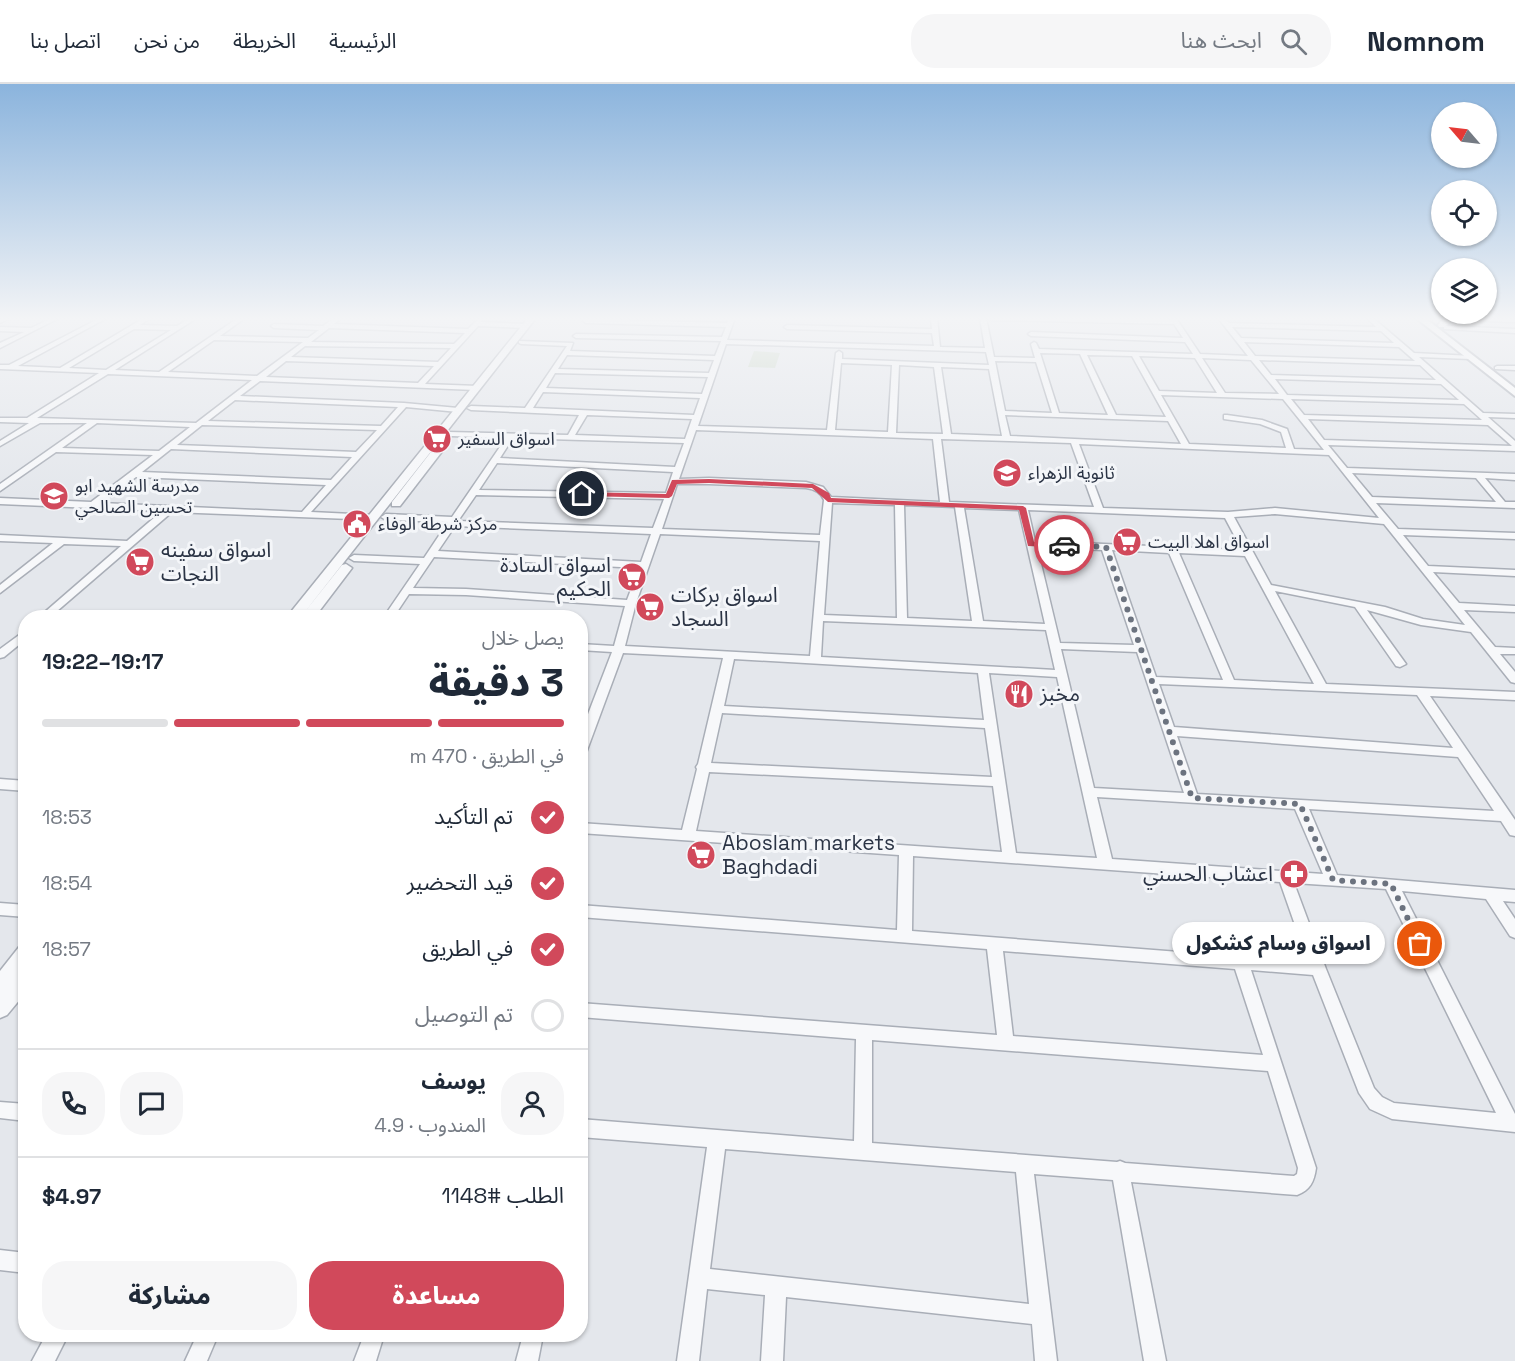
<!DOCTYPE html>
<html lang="ar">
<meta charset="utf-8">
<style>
:root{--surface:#fff;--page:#f6f6f7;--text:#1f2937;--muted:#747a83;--line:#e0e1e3;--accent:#d1495b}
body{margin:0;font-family:"Space Grotesk","Noto Sans Arabic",sans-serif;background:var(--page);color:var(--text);direction:rtl;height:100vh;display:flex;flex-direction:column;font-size:22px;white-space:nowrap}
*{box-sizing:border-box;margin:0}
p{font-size:20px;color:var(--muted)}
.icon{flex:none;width:33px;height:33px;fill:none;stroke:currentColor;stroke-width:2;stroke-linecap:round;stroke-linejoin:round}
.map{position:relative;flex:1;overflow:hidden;direction:ltr}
.drawer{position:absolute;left:18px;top:526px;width:570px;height:732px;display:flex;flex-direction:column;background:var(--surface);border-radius:24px;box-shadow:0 2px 4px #0004;direction:rtl}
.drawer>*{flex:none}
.needle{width:39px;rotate:298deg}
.fabs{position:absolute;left:1431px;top:18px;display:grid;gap:12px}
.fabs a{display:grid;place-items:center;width:66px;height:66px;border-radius:50%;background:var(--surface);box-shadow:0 2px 4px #0004;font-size:30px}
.pin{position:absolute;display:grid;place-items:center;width:51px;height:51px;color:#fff;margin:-26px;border:3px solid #fff;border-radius:50%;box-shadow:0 2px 6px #0007}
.courier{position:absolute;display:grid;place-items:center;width:60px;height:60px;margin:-30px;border:4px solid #d1495b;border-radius:50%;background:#fff;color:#222;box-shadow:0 2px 8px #0007}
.bubble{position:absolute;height:42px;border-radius:21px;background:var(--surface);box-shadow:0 2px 4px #0004;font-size:20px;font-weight:800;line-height:42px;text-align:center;direction:rtl}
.headline em{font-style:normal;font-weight:800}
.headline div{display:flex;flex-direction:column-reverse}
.headline{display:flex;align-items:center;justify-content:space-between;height:102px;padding:0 24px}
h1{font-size:39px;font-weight:800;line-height:45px}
.bar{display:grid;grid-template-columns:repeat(4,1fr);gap:9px 6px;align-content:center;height:72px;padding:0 24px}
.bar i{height:8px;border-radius:4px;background:var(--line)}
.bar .current{background:var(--accent)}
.bar p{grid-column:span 4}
.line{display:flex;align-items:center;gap:15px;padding:0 24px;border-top:2px solid var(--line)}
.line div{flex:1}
.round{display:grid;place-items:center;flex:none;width:63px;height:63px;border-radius:24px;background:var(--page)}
ol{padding:0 24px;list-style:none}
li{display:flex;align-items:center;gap:18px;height:66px}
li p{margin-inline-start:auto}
li .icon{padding:6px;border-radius:50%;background:var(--accent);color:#fff;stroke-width:4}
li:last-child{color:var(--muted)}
li i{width:33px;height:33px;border:3px solid var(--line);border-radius:50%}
.action{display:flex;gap:12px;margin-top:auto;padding:12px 24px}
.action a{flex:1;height:69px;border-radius:24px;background:var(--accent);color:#fff;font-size:24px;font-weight:800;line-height:69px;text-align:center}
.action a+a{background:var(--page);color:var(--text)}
header{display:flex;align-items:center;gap:36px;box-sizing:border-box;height:84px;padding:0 30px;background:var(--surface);border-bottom:2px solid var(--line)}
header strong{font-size:28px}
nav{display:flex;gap:33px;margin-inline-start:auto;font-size:21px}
.search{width:420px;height:54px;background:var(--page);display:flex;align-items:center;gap:15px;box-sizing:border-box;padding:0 21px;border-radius:24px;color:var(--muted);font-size:22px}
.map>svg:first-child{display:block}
.green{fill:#c9d6c5}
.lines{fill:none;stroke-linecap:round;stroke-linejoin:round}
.minor-casing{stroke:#a9aeb7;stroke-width:3}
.tertiary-casing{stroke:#a9aeb7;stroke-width:3}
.secondary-casing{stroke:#a9aeb7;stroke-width:4}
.minor{fill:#f7f8fa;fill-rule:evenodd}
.tertiary{fill:#f7f8fa;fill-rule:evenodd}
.secondary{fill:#fff;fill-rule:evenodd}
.route{fill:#d1495b}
.done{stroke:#6c737f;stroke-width:6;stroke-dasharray:0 10.8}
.labels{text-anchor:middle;stroke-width:6;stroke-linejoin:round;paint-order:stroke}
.far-poi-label{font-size:18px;fill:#2b3445;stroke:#f4f6f9;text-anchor:start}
.poi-label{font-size:21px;fill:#2b3445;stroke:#f4f6f9;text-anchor:start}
</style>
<header>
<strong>Nomnom</strong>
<div class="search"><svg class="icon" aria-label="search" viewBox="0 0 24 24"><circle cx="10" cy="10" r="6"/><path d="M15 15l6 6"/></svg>ابحث هنا</div>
<nav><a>الرئيسية</a><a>الخريطة</a><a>من نحن</a><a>اتصل بنا</a></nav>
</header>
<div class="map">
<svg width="1515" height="1277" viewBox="0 0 1515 1277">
<rect width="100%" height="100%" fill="#e4e7ec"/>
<!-- green -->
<path class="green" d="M754,267L780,269L775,284L748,283Z"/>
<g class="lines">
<!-- minor casing -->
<g class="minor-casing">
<path id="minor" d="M2,234H10L0,239V235Z
M52,234H59L0,264V259L24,248L0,247V243L31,244Z
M100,234H107L18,282L60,284L144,234H151L140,241L177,242L190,234H197L115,286L159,288L238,234H245L220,252L308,254L319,246L274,244L271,242L274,240L323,242L334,234H341L334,240L468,245L479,234H485L481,238L525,240L528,242L525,244L478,242L425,300L478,302L479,304L475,306L260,297L240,312L404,319L458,324L462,326L458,328L406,323L311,428L373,431L378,434L376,436L172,428L49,534H38L121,462L64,460L0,509V501L53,459L0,457V451L127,457L162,427L0,420V414L91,418L153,371L56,368L0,407V400L87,339H40L0,362V357L29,339L0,338V334H27L99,289L0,285V281H9ZM329,244L465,249L454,260L311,258ZM134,245L171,246L106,286L69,284ZM214,256L303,258L257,292L168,288ZM305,262L451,264L438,278L291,273ZM286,277L434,282L418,299L266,293ZM108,290L252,296L196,339L37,334ZM235,316L398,323L381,342L208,337ZM97,339L190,343L159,367L62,364ZM202,341L377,346L356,368L177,361ZM171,365L352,373L331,396L142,388ZM136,393L326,401L302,428L101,419Z
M729,234H735L727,256L934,262L932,249L787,245L784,243L787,241L932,245L931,234H937L940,263L985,264L980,234H986L994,273L1035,274L1031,260L1034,258L1036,259L1039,265L1193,270L1185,258L1031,252L1028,250L1031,248L1183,254L1174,240L990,236L987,234L1171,236L1170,234H1176L1200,270L1248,272L1218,234H1224L1229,239L1376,243L1367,234H1373L1414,269L1472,272V274L1470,275L1419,273L1483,329L1515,330V334L1488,333L1515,357V367L1328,361L1347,384L1515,390V396L1485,394L1505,418H1515V424L1376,419L1398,445L1515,449V455L1403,451L1428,482L1515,486V492L1433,488L1459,519L1515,522V528L1464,526L1495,563L1515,564V570H1500L1515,588V599L1511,598L1471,548L1421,541L1367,526L1406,580L1400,583L1396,582L1355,523L1275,507L1326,600L1515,608V616L1430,612L1515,736V752L1510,751L1501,737L1309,725L1337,791L1515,806V818L1503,817L1515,835V854L1510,852L1486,815L1402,807L1515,1030V1048L1392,1035L1370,1025L1359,1009L1313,891L1251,886L1316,1084C1314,1098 1310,1106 1297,1111L1131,1098L1166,1277H1144L1113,1096L1034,1090L1057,1277H1035L1032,1240L786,1213L783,1277H761L765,1211L707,1205L699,1277H677L707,1063L580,1053V1035L854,1057L856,955L580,933V919L997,951L987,865L580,833V821L897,846L899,771L580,749V739L682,746L697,685L696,683L698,680L723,574L623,569L586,669L580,673V651L612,568L580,566V560L614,562L625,522L466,511L409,510L393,534H383L420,480L354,477L349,474L354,471L424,474L448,438L386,436L381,433L386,430L452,433L506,354L451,352L447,350L448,348L568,351L579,331L471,326L467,324L471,322L525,324L567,262L521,260L519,259V257L573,259L570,267L715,272L721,257L576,254L573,252L576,250L722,253L726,243L586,239L583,237L586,235L727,239ZM1232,243L1381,247L1394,259L1241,254ZM1244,258L1399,263L1415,277L1255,272ZM726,260L986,268L989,281L842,275V269L839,267L836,269L827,346L698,342ZM1040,269L1080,270L1108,331L1059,329ZM567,271L714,276L709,289L558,285ZM1087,271L1132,272L1166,333L1116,331ZM1139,272L1195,274L1217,309L1159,307ZM1202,274L1251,276L1279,310L1225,309ZM1259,276L1420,281L1436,296L1271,291ZM995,277L1036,278L1052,329L1005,327ZM841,279L892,281L888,348L835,346ZM899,281L934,283L943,350L896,349ZM941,283L989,285L1002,352L951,350ZM555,289L708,293L702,310L546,304ZM1275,295L1441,300L1459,316L1287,311ZM543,308L700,314L694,331L533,324ZM1161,311L1283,315L1324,366L1294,365L1287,345L1262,336L1227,331H1224V335L1260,340L1281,348L1286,364L1189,360ZM1291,315L1464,320L1482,336L1304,331ZM587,331L692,335L685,355L575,351ZM1005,331L1168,337L1181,360L1010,352ZM1308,335L1488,341L1512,362L1324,356ZM696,346L933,355L940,418L831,413L823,403L806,398L709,394L679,395ZM513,354L684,359L675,383L500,374ZM941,355L1071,359L1094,423L949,418ZM1079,360L1329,371L1379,434L1275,424L1228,428L1103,424ZM497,379L673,388L666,409L479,406ZM1352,389L1476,394L1496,418L1372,413ZM677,400H709L806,404C814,405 821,408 824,416L820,451L662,445ZM476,411L664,415L653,444L458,437ZM832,419L895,421L897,534L824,531ZM904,421L955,423L972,537L907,534ZM964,424L1019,426L1045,540L983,537ZM1028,426L1225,434L1242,466L1035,457ZM1275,430L1384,440L1465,541L1423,535L1385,523L1271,501L1234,433ZM455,442L651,450L641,478L438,467ZM660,450L820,457L810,572L625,562L636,519ZM1037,463L1102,466L1134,561L1060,559ZM1112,466L1169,469L1223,596L1156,593ZM1179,469L1245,472L1314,600L1234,596ZM434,473L639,484L627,516L466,505L413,504ZM823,537L1046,546L1055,586L821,573ZM1061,565L1137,568L1184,709L1094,704ZM734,575L978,589L984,636L724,622ZM989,589L1057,593L1097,774L1016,769ZM1159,600L1417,611L1453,664L1174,643ZM722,629L985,644L992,693L711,679ZM1177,652L1458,673L1494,727L1197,710ZM709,688L993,702L1002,768L696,747ZM1097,713L1295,725L1323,790L1112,775ZM913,772L1280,798L1308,878L912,847ZM1294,799L1386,805L1496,1029L1394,1019L1382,1013L1374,1004L1326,885ZM1003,867L1235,885L1263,971L1013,952ZM872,956L1268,987L1298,1084L1297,1090L1294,1092L1125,1079L1120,1077L1117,1078L872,1059ZM725,1065L1016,1088L1029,1220L710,1185Z
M1449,234H1515V238L1452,236Z
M1446,242L1515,245V249L1444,245V243Z
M1497,282H1515V286L1495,285V283Z
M26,546V555L4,573L0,574V565Z
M0,695L26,697V707L0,705Z
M0,819L26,821V833L0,831Z
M0,1018L26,1020V1037L0,1034Z
M0,1166L26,1169V1189L0,1186Z
M46,1251H68L55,1277H32Z
M197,1251H218L207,1277H185Z
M364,1251H384L376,1277H354Z
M523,1251H543L538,1277H516Z"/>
</g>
<!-- tertiary casing -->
<g class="tertiary-casing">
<path id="tertiary" d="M528,234H536L300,534H286Z
M438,359L447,361L400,422H392V418Z
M346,480L352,484L314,534H300L342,481Z
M26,861V908L7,931L0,934V887L19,863Z"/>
</g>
<!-- secondary casing -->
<g class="secondary-casing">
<path id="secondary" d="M1416,234H1425L1515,304V312Z
M1444,234H1453L1445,243H1439L1438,241Z
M1471,234H1484L1485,235L1481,238Z"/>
</g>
<!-- minor -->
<use href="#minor" class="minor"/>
<!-- tertiary -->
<use href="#tertiary" class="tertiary"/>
<!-- secondary -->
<use href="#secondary" class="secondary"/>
</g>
<!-- sky -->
<linearGradient id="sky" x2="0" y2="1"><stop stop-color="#8bb4dd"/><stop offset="0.57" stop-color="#f3f4f6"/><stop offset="1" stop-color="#f3f4f6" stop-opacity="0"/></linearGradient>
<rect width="1515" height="412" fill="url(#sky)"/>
<!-- route -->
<path class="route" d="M709,395L813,400L829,409L831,414L1023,422L1026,424L1034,458L1064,459L1068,461L1064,464L1028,462L1019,426L828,418L812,404L709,399L677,400L672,412L669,414L582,412L578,410L582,408L666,410L672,396Z"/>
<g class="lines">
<!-- done -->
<path class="done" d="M1064,461L1106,463L1192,714L1300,720L1333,796L1391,800L1420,860"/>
</g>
<!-- icons -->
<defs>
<g id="supermarket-disc" transform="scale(1.5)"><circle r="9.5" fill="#d1495b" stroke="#f4f6f9"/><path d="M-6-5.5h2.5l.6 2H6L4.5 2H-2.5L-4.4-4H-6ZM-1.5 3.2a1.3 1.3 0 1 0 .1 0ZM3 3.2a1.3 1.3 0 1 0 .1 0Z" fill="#fff"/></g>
<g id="school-disc" transform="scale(1.5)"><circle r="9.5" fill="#d1495b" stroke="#f4f6f9"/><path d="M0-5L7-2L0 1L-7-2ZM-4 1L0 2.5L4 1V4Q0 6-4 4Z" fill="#fff"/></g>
<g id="civic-disc" transform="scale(1.5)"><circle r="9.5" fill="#d1495b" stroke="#f4f6f9"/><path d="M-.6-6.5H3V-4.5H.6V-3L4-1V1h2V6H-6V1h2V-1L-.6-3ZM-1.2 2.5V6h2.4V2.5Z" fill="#fff"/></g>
<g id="restaurant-disc" transform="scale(1.5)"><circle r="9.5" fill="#d1495b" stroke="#f4f6f9"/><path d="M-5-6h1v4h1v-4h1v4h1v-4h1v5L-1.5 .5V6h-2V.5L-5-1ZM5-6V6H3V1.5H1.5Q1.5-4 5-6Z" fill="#fff"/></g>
<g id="pharmacy-disc" transform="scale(1.5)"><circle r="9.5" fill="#d1495b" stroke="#f4f6f9"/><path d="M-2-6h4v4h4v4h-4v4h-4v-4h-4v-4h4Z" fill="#fff"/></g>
</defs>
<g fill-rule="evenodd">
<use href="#supermarket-disc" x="437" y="355"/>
<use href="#school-disc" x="1007" y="389"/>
<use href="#school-disc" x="54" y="412"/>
<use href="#civic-disc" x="357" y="440"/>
<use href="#supermarket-disc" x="1127" y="458"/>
<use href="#supermarket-disc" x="140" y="478"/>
<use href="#supermarket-disc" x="632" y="493"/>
<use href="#supermarket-disc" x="650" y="523"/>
<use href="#restaurant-disc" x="1019" y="610"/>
<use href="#supermarket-disc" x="701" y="771"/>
<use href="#pharmacy-disc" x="1294" y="790"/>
</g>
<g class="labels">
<!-- far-poi labels -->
<g class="far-poi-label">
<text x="458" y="361">اسواق السفير</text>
<text x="1028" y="395">ثانوية الزهراء</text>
<text x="75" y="408">مدرسة الشهيد ابو<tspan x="75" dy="21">تحسين الصالحي</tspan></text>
<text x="378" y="446">مركز شرطة الوفاء</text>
<text x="1148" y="464">اسواق اهلا البيت</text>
</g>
<!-- poi labels -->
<g class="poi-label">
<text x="161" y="473">اسواق سفينه<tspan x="161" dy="24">النجات</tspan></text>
<text x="611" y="488" text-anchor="end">اسواق السادة<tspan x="611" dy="24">الحكيم</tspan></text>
<text x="671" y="518">اسواق بركات<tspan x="671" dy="24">السجاد</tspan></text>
<text x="1040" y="617">مخبز</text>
<text x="722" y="766">Aboslam markets<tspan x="722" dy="24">Baghdadi</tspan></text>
<text x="1273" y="797" text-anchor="end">اعشاب الحسني</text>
</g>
</g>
</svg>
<div class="fabs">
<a><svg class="needle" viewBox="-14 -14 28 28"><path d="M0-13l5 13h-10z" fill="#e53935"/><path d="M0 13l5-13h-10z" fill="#747a83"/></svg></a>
<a><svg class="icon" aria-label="locate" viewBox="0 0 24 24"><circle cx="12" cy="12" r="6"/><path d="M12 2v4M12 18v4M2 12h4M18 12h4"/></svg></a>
<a><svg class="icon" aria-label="layers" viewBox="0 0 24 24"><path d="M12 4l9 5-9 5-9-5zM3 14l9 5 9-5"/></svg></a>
</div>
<div class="pin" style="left:1420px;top:860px;background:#ea580c"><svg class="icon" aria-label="bag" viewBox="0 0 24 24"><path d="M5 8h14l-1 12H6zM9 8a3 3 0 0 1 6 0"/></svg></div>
<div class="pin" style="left:582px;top:410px;background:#1f2937"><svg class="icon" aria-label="home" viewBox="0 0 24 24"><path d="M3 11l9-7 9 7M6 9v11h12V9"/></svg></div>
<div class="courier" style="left:1064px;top:461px"><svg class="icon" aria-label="car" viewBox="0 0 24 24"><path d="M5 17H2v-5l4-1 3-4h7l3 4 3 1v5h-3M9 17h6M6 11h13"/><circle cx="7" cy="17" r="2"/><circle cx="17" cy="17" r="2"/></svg></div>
<div class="bubble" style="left:1172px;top:838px;width:213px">اسواق وسام كشكول</div>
<section class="drawer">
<div class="headline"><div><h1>3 دقيقة</h1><p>يصل خلال</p></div><em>19:17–19:22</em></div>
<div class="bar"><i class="current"></i><i class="current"></i><i class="current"></i><i></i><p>في الطريق · 470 m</p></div>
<ol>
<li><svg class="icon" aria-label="check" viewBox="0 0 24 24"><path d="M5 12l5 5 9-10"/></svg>تم التأكيد<p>18:53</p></li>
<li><svg class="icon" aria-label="check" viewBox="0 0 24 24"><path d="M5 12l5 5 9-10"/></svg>قيد التحضير<p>18:54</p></li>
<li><svg class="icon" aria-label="check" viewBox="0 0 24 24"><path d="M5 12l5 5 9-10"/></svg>في الطريق<p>18:57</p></li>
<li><i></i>تم التوصيل</li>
</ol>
<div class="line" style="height:108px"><a class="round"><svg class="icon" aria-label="person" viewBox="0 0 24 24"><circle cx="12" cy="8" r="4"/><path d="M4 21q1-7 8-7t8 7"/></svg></a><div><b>يوسف</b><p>المندوب · 4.9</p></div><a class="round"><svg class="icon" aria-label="chat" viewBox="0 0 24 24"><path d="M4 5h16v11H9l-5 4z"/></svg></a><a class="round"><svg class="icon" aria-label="phone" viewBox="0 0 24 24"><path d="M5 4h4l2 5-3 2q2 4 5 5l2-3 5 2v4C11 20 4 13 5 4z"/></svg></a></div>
<div class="line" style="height:78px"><div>الطلب #1148</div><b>$4.97</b></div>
<div class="action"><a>مساعدة</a><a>مشاركة</a></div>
</section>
</div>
